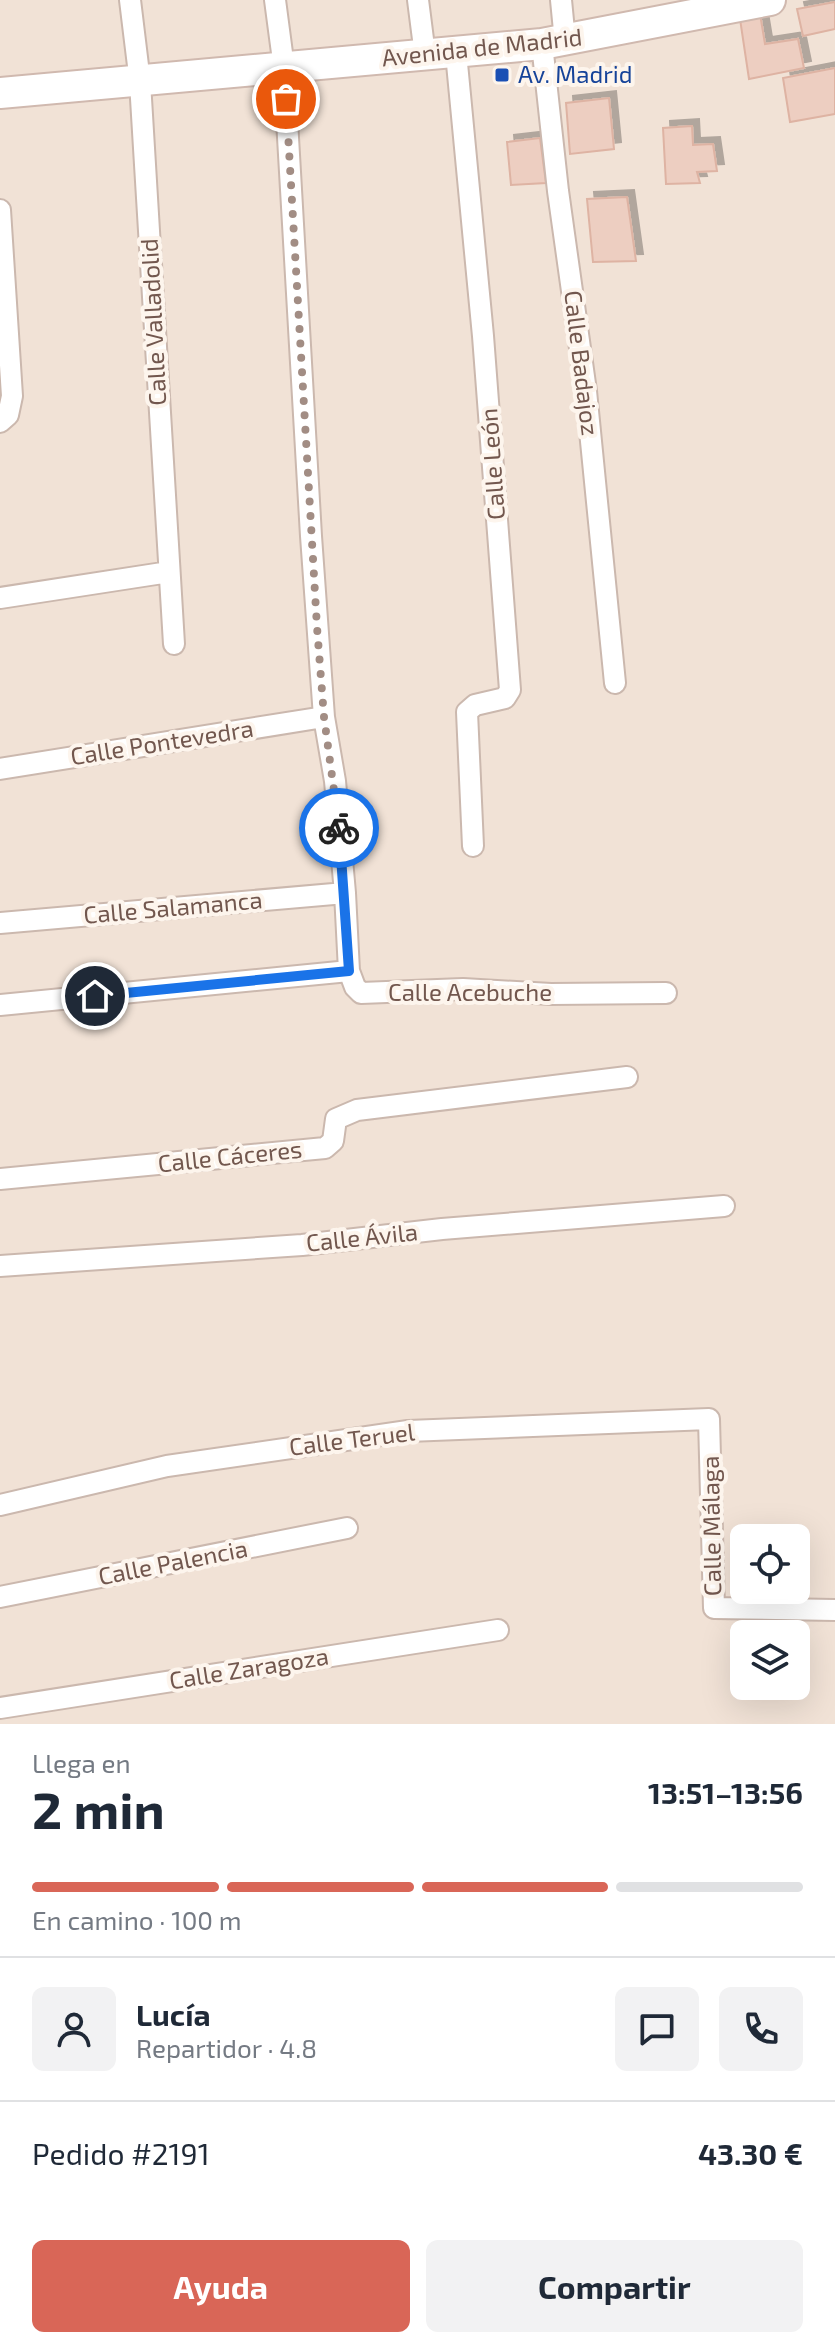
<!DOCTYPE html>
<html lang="es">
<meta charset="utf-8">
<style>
:root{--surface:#fff;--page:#f2f2f3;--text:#1f2937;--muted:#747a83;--line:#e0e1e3;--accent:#d96657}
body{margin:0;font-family:"Exo 2",sans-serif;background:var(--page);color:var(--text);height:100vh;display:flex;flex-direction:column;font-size:30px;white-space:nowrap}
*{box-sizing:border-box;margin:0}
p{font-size:26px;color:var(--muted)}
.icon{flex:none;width:44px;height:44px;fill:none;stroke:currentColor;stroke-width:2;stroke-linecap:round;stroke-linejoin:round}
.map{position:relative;height:1724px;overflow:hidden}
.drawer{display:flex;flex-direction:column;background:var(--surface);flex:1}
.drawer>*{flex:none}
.fabs{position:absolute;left:730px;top:1524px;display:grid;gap:16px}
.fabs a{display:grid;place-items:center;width:80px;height:80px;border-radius:12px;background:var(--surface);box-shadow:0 8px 32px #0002;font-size:40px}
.pin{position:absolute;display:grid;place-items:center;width:68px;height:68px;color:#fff;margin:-34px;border:4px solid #fff;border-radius:50%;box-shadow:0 2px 8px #0007}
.courier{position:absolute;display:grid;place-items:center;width:80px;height:80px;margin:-40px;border:6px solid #1a73e8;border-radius:50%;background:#fff;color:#222;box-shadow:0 2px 10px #0007}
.head em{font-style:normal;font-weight:700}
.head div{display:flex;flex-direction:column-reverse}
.head{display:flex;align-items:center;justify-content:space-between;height:136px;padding:0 32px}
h1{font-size:52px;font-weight:700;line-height:60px}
.bar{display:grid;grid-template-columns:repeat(4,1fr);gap:12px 8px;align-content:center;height:96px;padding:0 32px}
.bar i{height:10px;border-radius:6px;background:var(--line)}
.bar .on{background:var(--accent)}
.bar p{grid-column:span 4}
.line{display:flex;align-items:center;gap:20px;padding:0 32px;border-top:2px solid var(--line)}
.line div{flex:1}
.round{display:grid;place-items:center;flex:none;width:84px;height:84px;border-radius:12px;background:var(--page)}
.cta{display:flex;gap:16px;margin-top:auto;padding:16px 32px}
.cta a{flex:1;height:92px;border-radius:12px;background:var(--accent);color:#fff;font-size:32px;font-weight:700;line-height:92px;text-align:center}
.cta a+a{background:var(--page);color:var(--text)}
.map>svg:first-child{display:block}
.residential{fill:#f1e2d6;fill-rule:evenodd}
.building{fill:#edcec1;stroke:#deb3a3;stroke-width:2;filter:url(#shadow)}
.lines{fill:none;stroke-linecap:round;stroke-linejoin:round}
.street-casing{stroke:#cbb8ae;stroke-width:24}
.secondary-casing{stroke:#d0b9af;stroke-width:34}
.street{stroke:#fff;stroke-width:20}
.secondary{stroke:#fff;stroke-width:30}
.done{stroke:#a28d84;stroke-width:8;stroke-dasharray:0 14.4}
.route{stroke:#1a73e8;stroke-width:10}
.transit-dot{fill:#1a4fb4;stroke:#fdf5ed;stroke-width:3}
.labels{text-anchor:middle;stroke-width:8;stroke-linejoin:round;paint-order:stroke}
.street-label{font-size:24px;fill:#72574e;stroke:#fdf5ed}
.transit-label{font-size:24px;fill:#164399;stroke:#fdf5ed;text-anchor:start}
</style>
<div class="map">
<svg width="835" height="1724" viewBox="0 0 835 1724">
<defs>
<filter id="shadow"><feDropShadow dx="7" dy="-7" stdDeviation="0" flood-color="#0004"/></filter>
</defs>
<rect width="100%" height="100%" fill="#faf1e7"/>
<!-- residential -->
<path class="residential" d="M0,0H835V1724H0ZM744,1538H796V1590H744ZM744,1634H796V1686H744Z"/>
<!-- building -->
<path class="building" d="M835,2V29L803,36L797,9Z
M760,14L765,44L798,39L804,68L749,79L740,19Z
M835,68V114L790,122L783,78Z
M609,98L614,149L570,154L566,103Z
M692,126L693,145L713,144L717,171L697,172L700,183L666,184L663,128Z
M540,138L546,183L511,185L507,142Z
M627,197L636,261L593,262L587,199Z"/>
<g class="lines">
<!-- street casing -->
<g class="street-casing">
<path id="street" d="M130,0L140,82L174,644
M275,0L284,68L311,536L324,717L335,781L345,893L349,971L355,987L361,993L463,989L551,994L666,993
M418,0L425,55
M561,0L565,41
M542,44L558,191L586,391L615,683
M456,53L483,336L510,690L505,698L475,705L467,712L473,846
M0,210L12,396L8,415L0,422
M0,598L169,572
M0,769L324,717
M0,923L345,893
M0,1005L349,971
M0,1179L325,1148L333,1141L336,1119L357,1110L627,1077
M0,1266L302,1245L442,1229L724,1206
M0,1505L167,1466L408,1431L709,1419L714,1608L835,1610
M0,1597L347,1528
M0,1708L498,1630"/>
</g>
<!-- secondary casing -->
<g class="secondary-casing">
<path id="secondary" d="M0,93L542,44L770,0"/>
</g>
<!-- street -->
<use href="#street" class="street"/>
<!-- secondary -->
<use href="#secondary" class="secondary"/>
</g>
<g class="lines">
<!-- done -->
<path class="done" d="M286,99L317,627L324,717L339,828"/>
<!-- route -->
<path class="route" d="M95,996L349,971L339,828"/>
</g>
<!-- markers -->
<rect class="transit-dot" x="494" y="67" width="16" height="16" rx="4"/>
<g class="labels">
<!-- street labels -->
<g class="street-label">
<text transform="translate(482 48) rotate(-6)" y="8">Avenida de Madrid</text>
<text transform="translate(154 322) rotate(-93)" y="8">Calle Valladolid</text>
<text transform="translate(581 363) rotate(83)" y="8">Calle Badajoz</text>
<text transform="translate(493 464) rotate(-94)" y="8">Calle León</text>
<text transform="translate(162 743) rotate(-9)" y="8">Calle Pontevedra</text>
<text transform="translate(173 908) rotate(-5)" y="8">Calle Salamanca</text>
<text x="470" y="1001">Calle Acebuche</text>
<text transform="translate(230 1157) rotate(-6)" y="8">Calle Cáceres</text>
<text transform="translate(362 1238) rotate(-6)" y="8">Calle Ávila</text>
<text transform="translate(352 1440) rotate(-7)" y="8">Calle Teruel</text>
<text transform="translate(712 1526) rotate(-91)" y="8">Calle Málaga</text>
<text transform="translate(173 1563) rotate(-11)" y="8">Calle Palencia</text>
<text transform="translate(249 1669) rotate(-9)" y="8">Calle Zaragoza</text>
</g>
<!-- transit labels -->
<g class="transit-label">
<text x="518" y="83">Av. Madrid</text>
</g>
</g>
</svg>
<div class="fabs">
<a><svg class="icon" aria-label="locate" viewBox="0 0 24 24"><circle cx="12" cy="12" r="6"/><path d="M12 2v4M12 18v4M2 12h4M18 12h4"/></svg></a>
<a><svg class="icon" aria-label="layers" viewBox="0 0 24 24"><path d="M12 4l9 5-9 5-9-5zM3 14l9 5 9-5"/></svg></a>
</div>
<div class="pin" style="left:286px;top:99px;background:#ea580c"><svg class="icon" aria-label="bag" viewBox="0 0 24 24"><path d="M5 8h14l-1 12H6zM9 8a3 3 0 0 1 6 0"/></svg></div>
<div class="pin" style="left:95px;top:996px;background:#1f2937"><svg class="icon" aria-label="home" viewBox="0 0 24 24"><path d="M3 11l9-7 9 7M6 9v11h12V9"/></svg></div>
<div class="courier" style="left:339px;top:828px"><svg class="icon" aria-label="bike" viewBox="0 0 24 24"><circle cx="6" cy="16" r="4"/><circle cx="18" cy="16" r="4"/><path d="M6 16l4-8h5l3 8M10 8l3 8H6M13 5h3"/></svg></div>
</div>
<section class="drawer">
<div class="head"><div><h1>2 min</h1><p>Llega en</p></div><em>13:51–13:56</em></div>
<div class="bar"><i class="on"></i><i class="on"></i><i class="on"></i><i></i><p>En camino · 100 m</p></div>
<div class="line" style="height:144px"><a class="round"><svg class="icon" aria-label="person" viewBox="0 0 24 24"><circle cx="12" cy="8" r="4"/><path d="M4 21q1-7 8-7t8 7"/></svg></a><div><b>Lucía</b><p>Repartidor · 4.8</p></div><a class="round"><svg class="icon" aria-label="chat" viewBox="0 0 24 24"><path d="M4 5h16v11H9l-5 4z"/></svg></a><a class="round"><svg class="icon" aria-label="phone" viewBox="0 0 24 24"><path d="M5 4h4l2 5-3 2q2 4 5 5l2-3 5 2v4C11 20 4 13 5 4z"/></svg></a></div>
<div class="line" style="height:104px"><div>Pedido #2191</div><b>43.30 €</b></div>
<div class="cta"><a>Ayuda</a><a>Compartir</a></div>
</section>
